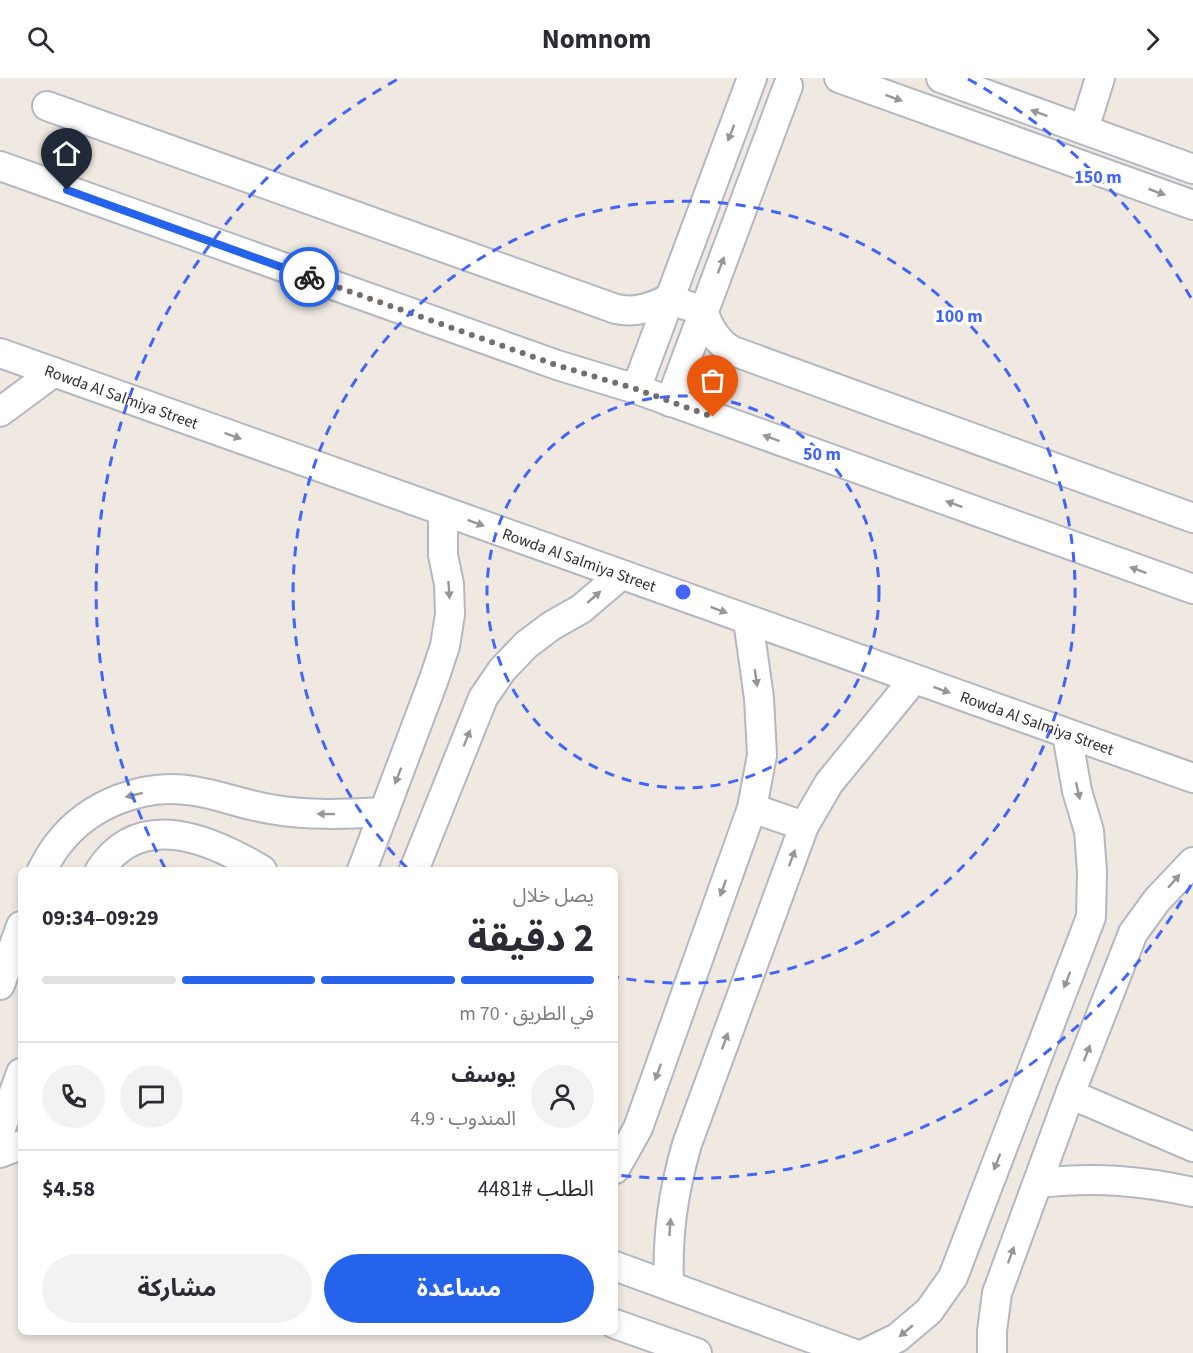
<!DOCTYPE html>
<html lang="ar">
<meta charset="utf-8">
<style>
:root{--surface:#fff;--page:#f2f2f3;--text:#2b2b33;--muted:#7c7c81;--line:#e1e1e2;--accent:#2563eb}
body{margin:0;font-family:"Source Sans 3","Noto Sans Arabic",sans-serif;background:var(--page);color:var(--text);direction:rtl;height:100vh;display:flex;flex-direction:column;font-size:22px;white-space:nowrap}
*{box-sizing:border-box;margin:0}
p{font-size:20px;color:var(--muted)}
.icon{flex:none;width:33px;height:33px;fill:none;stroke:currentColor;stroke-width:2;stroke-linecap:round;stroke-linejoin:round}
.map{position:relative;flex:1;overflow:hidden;direction:ltr}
.sheet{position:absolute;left:18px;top:789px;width:600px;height:468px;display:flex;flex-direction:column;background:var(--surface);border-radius:9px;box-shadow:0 3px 9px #0003;direction:rtl}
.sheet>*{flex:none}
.pin{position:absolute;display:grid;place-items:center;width:51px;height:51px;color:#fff;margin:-62px -26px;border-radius:50% 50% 50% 0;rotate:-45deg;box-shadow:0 0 6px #0007}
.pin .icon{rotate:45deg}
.courier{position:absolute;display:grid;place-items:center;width:60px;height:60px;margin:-30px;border:4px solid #2563eb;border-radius:50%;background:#fff;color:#222;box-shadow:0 2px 8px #0007}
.head em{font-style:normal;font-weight:700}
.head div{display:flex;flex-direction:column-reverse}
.head{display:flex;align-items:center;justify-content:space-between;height:102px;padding:0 24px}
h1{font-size:39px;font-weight:700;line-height:45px}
.bar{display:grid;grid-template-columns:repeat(4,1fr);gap:9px 6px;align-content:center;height:72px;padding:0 24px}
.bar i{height:8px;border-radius:4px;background:var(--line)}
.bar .on{background:var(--accent)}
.bar p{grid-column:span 4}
.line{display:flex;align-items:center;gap:15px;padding:0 24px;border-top:2px solid var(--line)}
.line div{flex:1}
.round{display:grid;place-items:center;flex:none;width:63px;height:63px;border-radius:32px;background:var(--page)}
.action{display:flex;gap:12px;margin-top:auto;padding:12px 24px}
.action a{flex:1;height:69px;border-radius:36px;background:var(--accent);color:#fff;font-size:24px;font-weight:700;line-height:69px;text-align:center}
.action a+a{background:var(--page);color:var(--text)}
header{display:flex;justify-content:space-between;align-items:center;height:78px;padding:0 24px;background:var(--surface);font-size:27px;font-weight:700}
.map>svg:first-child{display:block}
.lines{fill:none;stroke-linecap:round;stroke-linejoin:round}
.minor-casing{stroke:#b4b7c1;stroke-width:32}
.minor{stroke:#fff;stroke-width:28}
.oneway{fill:#969696}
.done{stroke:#726f6d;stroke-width:6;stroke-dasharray:0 10.8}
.route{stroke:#2563eb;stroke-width:8}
.ring{fill:none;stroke:#4264fb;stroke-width:3;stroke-dasharray:10 8}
.labels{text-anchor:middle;stroke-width:6;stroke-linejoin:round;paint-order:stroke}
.street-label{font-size:16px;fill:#2e2e2e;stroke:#fff}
.centre{fill:#4264fb;stroke:#fff;stroke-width:3}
.ring-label{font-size:18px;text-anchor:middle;font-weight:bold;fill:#4264fb;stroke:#fff;stroke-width:6;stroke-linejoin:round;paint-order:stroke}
</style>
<header><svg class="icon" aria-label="forward" viewBox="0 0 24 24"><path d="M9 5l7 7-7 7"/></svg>Nomnom<svg class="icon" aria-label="search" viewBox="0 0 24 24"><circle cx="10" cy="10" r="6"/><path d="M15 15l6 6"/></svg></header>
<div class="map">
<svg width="1193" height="1275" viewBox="0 0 1193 1275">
<rect width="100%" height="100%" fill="#efe9e1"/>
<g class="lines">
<!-- minor casing -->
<g class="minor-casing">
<g id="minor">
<path d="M839,0L1193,127"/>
<path d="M941,0L1193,91"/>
<path d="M47,28L616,231C635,235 651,230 668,221L703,233C709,250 717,265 733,273L1193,440"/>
<path d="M1084,51L1100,0"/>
<path d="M0,88L557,287L636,311L1193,511"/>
<path id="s1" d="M0,275L1193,700"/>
<path d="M636,311L752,0"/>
<path d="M670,324L788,8"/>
<path d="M0,334L54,294"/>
<path d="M752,730L804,748"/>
<path d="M42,792C47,783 52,773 59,765C89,726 145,704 194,713C220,717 244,727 270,731C308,738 346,736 384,734"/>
<path d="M100,792C141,730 212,762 262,792"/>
<path d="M362,792L434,601L445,568L450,536L449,506L443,477V433"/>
<path d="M414,792L483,620L502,592L526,567L551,548L581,531L621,497"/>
<path d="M0,907L21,848"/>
<path d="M1070,1016L1193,1069"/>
<path d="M0,1053L21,995"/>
<path d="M0,1075L21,1067"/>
<path d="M615,1091L638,1050L752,730L762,677L759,620L748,542"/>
<path d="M1038,1105C1095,1099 1137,1102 1193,1114"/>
<path d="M615,1188L852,1275"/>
<path d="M669,1207C667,1157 673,1115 687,1066L804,748L829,705L914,601"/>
<path d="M615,1246L697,1275"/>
<path d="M866,1275L897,1260L929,1233L953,1199L1091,839L1092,794L1089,753L1077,713L1067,656"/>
<path d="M992,1275V1253L997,1215L1070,1016L1133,855L1157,822L1193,784"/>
</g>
</g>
<!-- minor -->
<use href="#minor" class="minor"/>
</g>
<!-- one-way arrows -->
<defs><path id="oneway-solid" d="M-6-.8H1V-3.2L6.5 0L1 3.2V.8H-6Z" transform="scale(1.5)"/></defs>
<g class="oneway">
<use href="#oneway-solid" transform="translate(894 20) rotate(20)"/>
<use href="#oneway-solid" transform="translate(1039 35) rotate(-160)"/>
<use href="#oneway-solid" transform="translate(731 55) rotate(111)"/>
<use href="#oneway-solid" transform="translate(1157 114) rotate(20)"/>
<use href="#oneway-solid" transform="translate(721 187) rotate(-69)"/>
<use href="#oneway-solid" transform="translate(233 358) rotate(20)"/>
<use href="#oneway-solid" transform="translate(771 360) rotate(-160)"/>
<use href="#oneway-solid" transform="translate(954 426) rotate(-160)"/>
<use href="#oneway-solid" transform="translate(476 445) rotate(20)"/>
<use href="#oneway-solid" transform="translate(1138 492) rotate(-160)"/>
<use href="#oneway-solid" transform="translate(449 512) rotate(86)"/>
<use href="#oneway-solid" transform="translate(594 519) rotate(-41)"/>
<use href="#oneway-solid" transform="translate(719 532) rotate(20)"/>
<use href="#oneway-solid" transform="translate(756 600) rotate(82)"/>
<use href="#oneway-solid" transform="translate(942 612) rotate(20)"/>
<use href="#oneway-solid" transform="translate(467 660) rotate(-68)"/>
<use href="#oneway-solid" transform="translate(398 698) rotate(111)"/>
<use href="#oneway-solid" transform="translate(1078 713) rotate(77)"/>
<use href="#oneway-solid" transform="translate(134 717) rotate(166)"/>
<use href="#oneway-solid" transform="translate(326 736) rotate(-179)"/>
<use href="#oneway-solid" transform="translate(792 780) rotate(-70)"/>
<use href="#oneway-solid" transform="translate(1174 803) rotate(-49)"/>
<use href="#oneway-solid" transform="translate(723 810) rotate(110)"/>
<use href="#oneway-solid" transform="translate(1067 902) rotate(111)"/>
<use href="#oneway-solid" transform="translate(725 963) rotate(-70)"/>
<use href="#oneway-solid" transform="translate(1087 975) rotate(-69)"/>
<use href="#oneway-solid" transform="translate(658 994) rotate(110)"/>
<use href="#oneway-solid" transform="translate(997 1084) rotate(111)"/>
<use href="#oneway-solid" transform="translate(670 1149) rotate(-86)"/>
<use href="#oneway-solid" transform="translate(1011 1177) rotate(-70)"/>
<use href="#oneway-solid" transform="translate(906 1253) rotate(140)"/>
</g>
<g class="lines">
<!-- done -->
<path class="done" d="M309,199L556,287L636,311L713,339"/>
<!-- route -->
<path class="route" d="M67,112L309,199"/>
</g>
<!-- distance rings -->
<g class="ring">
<circle cx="683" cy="514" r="196"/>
<path d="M407 790A391 391 0 1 1 615 899"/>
<path d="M1191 807A587 587 0 0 1 617 1097M165 790A587 587 0 0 1 398 1M968 1A587 587 0 0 1 1191 220"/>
</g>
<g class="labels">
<!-- street labels -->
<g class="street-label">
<text dy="6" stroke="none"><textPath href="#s1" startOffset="129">Rowda Al Salmiya Street</textPath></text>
<text dy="6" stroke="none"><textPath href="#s1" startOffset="615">Rowda Al Salmiya Street</textPath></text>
<text dy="6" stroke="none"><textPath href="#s1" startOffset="1101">Rowda Al Salmiya Street</textPath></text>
</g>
</g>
<circle cx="683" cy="514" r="9" class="centre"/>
<g class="ring-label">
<text x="1098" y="105">150 m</text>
<text x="959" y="244">100 m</text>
<text x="822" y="382">50 m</text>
</g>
</svg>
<div class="pin" style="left:713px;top:339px;background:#ea580c"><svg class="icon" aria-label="bag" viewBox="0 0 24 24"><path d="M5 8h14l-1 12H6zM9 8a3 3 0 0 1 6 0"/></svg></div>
<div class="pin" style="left:67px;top:112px;background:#1f2937"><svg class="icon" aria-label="home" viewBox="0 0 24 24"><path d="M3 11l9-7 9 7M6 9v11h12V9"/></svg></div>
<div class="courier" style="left:309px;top:199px"><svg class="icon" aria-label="bike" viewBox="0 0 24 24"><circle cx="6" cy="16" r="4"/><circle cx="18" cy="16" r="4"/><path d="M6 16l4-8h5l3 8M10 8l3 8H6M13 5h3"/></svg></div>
<section class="sheet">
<div class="head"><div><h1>2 دقيقة</h1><p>يصل خلال</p></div><em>09:29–09:34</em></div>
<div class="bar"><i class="on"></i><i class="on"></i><i class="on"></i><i></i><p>في الطريق · 70 m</p></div>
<div class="line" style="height:108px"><a class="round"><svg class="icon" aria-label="person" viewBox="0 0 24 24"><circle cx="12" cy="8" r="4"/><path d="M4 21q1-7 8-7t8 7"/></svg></a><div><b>يوسف</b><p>المندوب · 4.9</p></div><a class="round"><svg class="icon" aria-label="chat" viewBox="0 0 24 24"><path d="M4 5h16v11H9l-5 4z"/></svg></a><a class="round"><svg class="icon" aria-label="phone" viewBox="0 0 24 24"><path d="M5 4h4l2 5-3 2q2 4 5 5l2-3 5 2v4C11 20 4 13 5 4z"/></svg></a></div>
<div class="line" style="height:78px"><div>الطلب #4481</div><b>$4.58</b></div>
<div class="action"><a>مساعدة</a><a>مشاركة</a></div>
</section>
</div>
